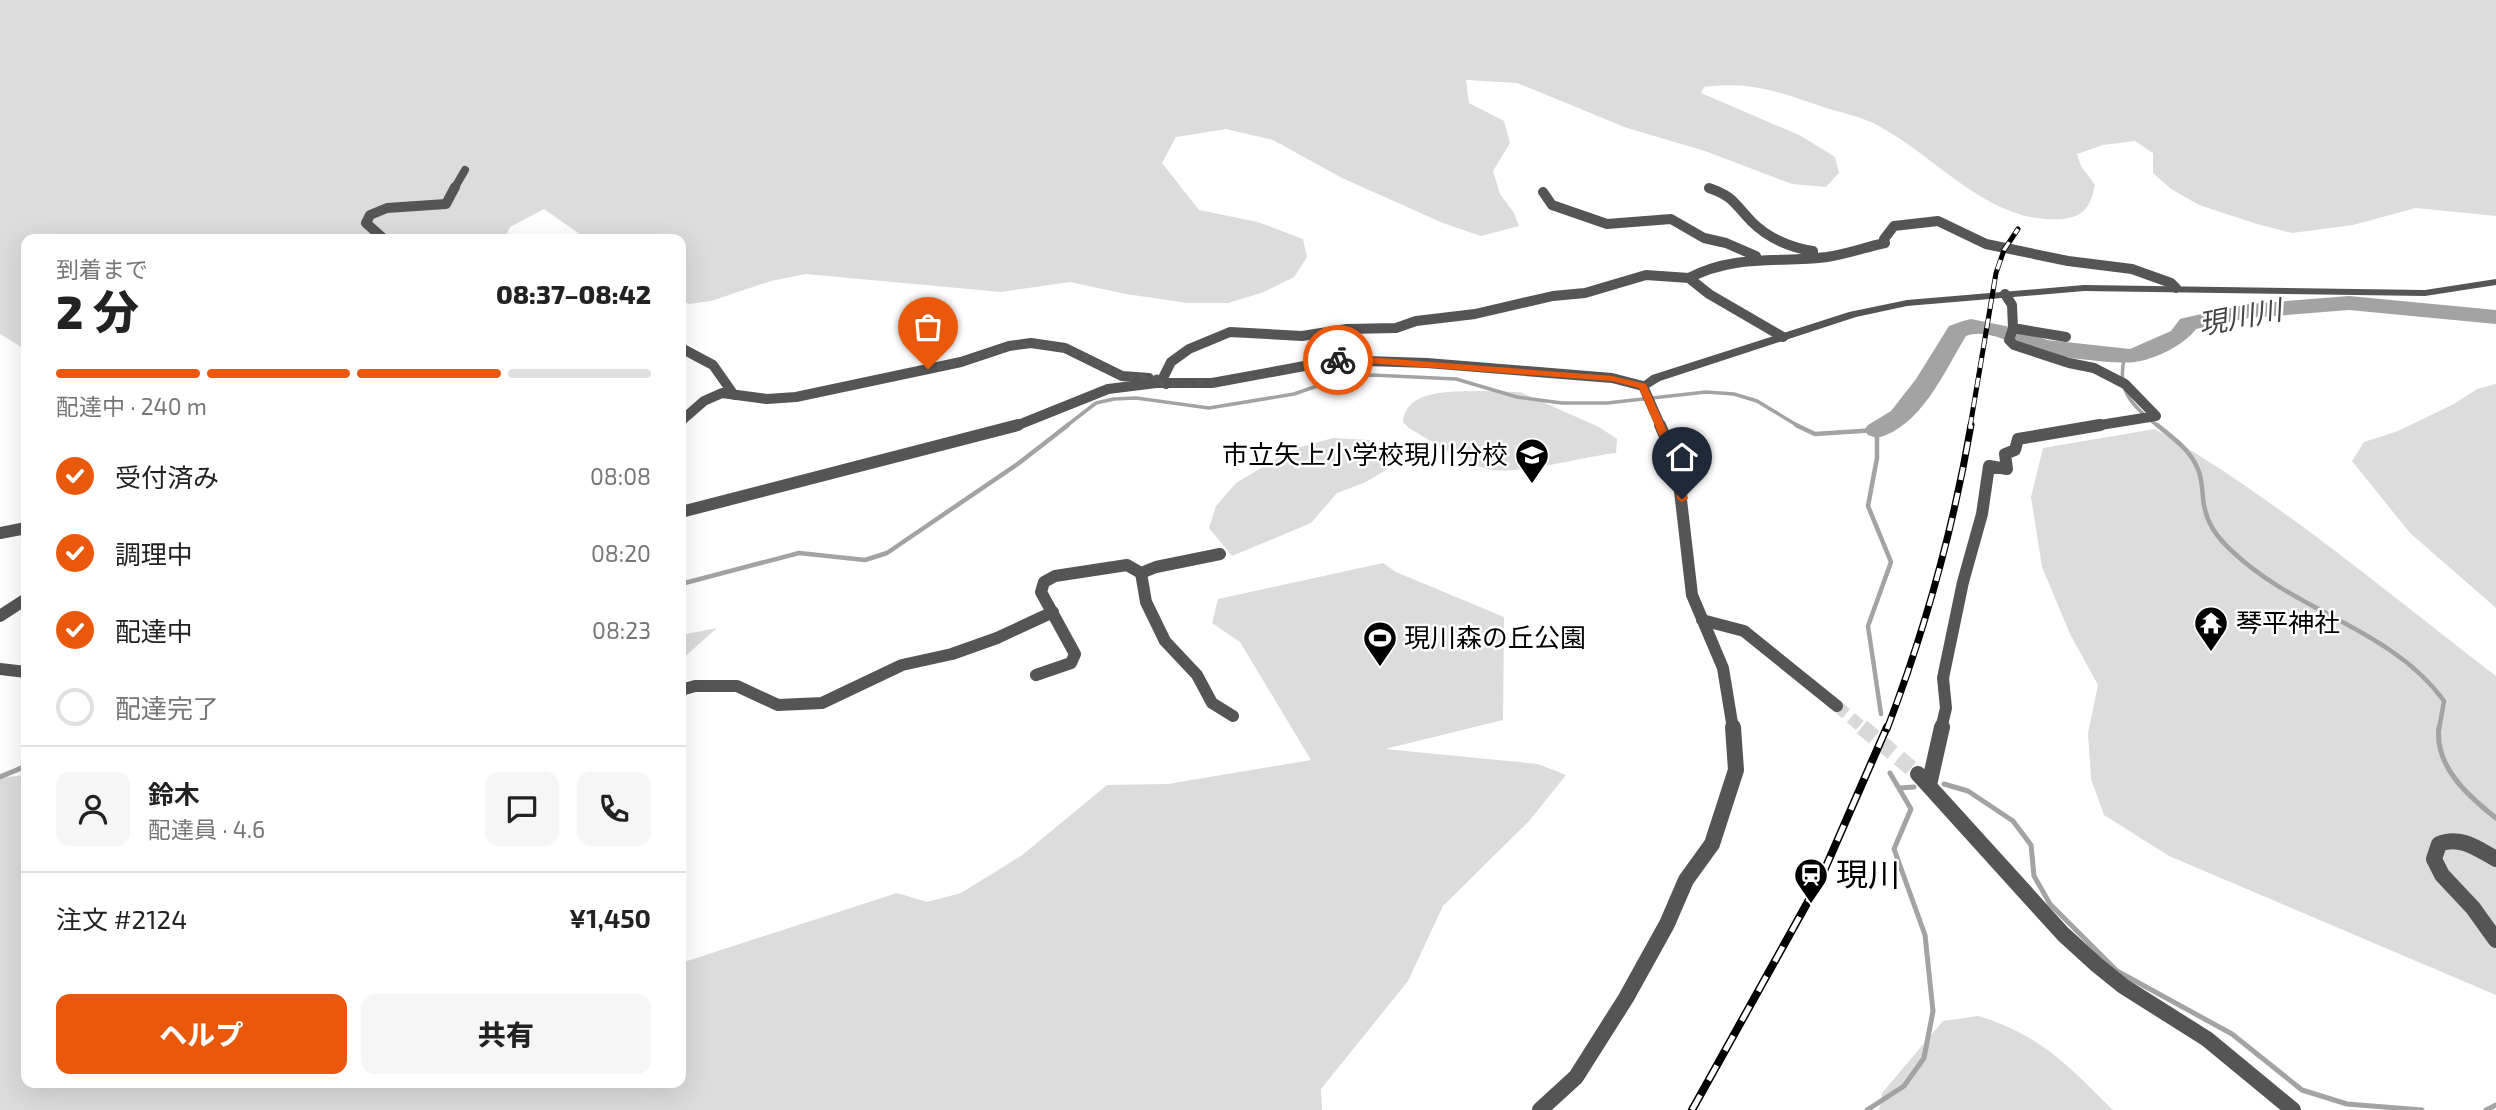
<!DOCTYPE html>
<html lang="ja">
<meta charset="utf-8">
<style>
:root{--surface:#fff;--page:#f6f6f6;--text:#222;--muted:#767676;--line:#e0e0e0;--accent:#ea580c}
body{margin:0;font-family:"Exo 2","Noto Sans JP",sans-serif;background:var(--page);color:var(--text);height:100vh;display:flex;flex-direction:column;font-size:26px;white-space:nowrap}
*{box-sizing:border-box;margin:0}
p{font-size:23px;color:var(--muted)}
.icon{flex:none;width:38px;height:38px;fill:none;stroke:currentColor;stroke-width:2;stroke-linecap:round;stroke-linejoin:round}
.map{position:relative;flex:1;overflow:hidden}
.sheet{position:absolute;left:21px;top:234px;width:665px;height:854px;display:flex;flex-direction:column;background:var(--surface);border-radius:14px;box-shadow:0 7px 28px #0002}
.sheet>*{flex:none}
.pin{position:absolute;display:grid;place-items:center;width:60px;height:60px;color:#fff;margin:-72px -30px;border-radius:50% 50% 50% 0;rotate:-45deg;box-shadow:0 0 7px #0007}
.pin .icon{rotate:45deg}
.courier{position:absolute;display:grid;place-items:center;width:70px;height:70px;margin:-35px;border:5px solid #ea580c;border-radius:50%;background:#fff;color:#222;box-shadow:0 2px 9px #0007}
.head em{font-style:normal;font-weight:800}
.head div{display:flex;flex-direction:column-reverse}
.head{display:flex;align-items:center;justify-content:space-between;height:119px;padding:0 35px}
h1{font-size:46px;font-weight:800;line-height:52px}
.bar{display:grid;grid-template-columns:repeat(4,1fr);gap:10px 7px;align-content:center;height:84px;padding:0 35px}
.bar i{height:9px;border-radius:5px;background:var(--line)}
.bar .selected{background:var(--accent)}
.bar p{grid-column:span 4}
.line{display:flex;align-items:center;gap:18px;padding:0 35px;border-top:2px solid var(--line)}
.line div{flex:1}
.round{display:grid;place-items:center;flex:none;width:74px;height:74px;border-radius:14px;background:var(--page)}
ol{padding:0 35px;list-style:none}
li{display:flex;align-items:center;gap:21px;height:77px}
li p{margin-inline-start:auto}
li .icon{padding:7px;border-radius:50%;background:var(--accent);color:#fff;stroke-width:4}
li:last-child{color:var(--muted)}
li i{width:38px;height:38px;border:4px solid var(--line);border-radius:50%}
.action{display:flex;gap:14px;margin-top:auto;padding:14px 35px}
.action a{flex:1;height:80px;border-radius:14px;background:var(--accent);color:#fff;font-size:28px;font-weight:800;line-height:80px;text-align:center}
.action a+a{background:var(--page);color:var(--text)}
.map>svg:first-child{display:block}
.green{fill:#dcdcdc}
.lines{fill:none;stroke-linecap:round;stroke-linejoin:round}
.stream-far2{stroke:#a3a3a3;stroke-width:3.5}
.stream-far1{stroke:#a3a3a3;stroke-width:4.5}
.stream{stroke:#a3a3a3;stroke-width:5}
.river{fill:#a3a3a3;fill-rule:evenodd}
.minor-tunnel-far1{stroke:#d9d9d9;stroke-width:12;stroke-dasharray:12 6;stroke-linecap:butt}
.minor-tunnel{stroke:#d9d9d9;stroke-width:16;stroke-dasharray:16 8;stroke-linecap:butt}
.minor-far3{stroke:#555;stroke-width:8}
.minor-far2{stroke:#555;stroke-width:10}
.minor-far1{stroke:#555;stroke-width:12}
.minor{stroke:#555;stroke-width:16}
.tertiary{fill:#555;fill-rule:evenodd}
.rail-far2-casing{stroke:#000;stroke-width:5}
.rail-far1-casing{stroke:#000;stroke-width:7}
.rail-casing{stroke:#000;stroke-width:8}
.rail-far2{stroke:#fff;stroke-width:3.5;stroke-dasharray:10;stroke-linecap:butt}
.rail-far1{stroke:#fff;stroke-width:4.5;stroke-dasharray:13;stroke-linecap:butt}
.rail{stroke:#fff;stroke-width:5;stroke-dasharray:17;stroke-linecap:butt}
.route{fill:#ea580c}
.done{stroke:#595959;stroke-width:7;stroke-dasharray:0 12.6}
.labels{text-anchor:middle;stroke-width:5;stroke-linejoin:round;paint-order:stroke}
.poi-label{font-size:26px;fill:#000;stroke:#fff;text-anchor:start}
.water-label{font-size:28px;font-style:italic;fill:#444;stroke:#fff}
.near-poi-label{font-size:32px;fill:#000;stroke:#fff;text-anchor:start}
</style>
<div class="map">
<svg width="2496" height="1110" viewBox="0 0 2496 1110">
<rect width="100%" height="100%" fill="#fff"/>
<!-- green -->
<path class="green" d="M0,0H2496V216L2416,208L2353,225L2292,233L2257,224L2199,205L2171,189L2153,173V153L2135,141L2103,145L2077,154L2081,166L2095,185C2091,205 2085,217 2062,219C1988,225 1936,155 1875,124C1861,117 1844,113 1829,109C1783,94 1754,80 1704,87L1701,93L1801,136L1835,157L1839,173L1826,187L1792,184L1705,151L1627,128L1517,83L1466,80L1469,103L1504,121L1510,143L1493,171L1500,194L1514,213L1519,226L1481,236L1443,223L1342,178L1273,140L1226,129L1176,137L1162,163L1199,210L1258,222L1303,239L1307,257L1294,277L1264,292L1228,303H1187L1126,294L1070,282L1001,292L806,274L771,281L711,301L689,304L681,300V240H588L544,209L510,227L504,240H26V350L0,334Z
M2496,384V608L2410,533L2352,461L2364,442L2398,431L2454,404L2477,389Z
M1480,391L1520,392L1599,427L1617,439L1616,453C1581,457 1523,474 1492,470C1464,465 1434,442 1409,428L1403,422C1406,388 1454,392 1480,391Z
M2155,429C2276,498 2385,591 2496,676V995L2169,856L2104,815L2091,779L2088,733L2098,685L2070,634L2042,567L2031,497L2043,448Z
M1333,438L1369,440L1399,462L1366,482L1337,493L1311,523L1232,556L1209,528L1216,506L1236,483L1293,449Z
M1383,563L1396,572L1504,617L1503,720L1385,749L1538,764L1566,775L1530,820L1443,906L1408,981L1321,1089L1322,1110H0V778L26,775V1083H681V963L897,893L927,902L961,893L1021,856L1107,785L1168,784L1311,760L1240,642L1212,623L1218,599Z
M717,628L681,660V635Z
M1978,1016C2041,1035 2067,1065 2113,1110H1879L1882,1093L1943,1021Z"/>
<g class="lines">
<!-- stream-far2 -->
<path class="stream-far2" d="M2125,356C2115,391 2133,406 2159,427
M1065,427L1096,403L1114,399L1136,398L1209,408L1294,394L1343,377L1372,375L1456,379L1517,397L1562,403H1607L1706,392L1734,394L1757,401L1800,427"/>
<!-- stream-far1 -->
<path class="stream-far1" d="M1796,425L1815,434L1877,430V458L1868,506L1891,562L1868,626L1881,714
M2157,425C2172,437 2189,449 2197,467C2202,477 2202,487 2203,498C2205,521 2216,537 2233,552C2296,612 2392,629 2444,701L2439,729
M681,584L799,553L865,560L887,553L1019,463L1068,425"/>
<!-- stream -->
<path class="stream" d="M2439,727C2434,766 2468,796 2496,818
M0,777L26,766
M1944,784L1968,791L2013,821L2031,845L2034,876L2050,904L2117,971L2232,1034L2302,1090L2347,1104L2422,1110
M1899,788L1914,787
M1867,1110L1904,1086L1924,1058L1933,1011L1925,935L1894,849L1911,809L1890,773
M2486,1110L2496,1105"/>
<!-- river -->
<path class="river" d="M2349,296L2496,310V324L2349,310L2249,318L2196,329C2184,345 2156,359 2135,362C2119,365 2049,356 2033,351C2014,344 1986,328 1966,336C1944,372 1921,427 1877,438L1868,435L1864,430L1868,425L1891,411L1916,379L1949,326L1963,321L1971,319L2020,329L2047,340L2130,349L2171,331L2180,319L2188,317L2249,304Z"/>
<!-- minor-tunnel-far1 -->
<path class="minor-tunnel-far1" d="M1837,706L1864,729"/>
<!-- minor-tunnel -->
<path class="minor-tunnel" d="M1862,727L1918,774"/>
<!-- minor-far3 -->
<path class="minor-far3" d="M454,189L465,170"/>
<!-- minor-far2 -->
<path class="minor-far2" d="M1709,188C1735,197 1734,204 1752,222C1768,238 1791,248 1813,251
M1543,192L1552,205L1607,224L1671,219L1704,238L1726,243L1756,256
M385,240L366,223L370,215L387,208L446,204L455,187
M1689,278C1734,254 1779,263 1827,257C1847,254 1866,247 1885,243L1884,239L1894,226L1938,221L1986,244L2068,261L2132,269L2171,283L2176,288
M2005,294L2012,305L2013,328L2066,337
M2013,328L2009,340L2014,345L2069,363L2094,368L2125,384L2156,416
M681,348L713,365L734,395
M1166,384L1163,378L1171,362L1189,349L1230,332L1302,336L1347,329L1396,328L1416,321L1475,314L1553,296L1585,293L1646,275L1689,278L1709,294L1783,337
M681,421L704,401L722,393L767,399L796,397L961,362L1009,346L1031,343L1065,348L1122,376L1149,378
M1013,427L1108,389L1156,383H1212L1337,360L1427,363L1612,378L1643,386L1661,427
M2088,427L2156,416"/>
<!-- minor-far1 -->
<path class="minor-far1" d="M1660,425L1677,465L1692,595L1723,668L1733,729
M681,512L1018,425
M0,533L26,528
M1141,573L1156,567L1220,554
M0,616L26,599
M1702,620L1744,631L1837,706
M0,669L26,672
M1036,675L1071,663L1075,654L1041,592L1044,582L1055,576L1127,565L1141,573L1146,602L1165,641L1197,675L1212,703L1233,716
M681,690L695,686H737L778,705L822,703L902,665L952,654L997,638L1053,612
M1941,729L1946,708L1943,678L1963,582L1982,514L1989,466L2007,469L2005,454L2015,450L2018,439L2100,425"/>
<!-- minor -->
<path class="minor" d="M1918,774L2063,934L2097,965L2123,986L2207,1039L2293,1110
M1929,785L1942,727
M2496,859C2478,849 2460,835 2439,844L2434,859L2442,875L2473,908L2496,940
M1540,1110L1576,1077L1626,998L1667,924L1686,880L1712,844L1736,770L1733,727"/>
<!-- tertiary -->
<path class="tertiary" d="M2496,279V285L2425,296L2084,291L1907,306L1856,317L1660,381L1647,389H1639L1637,386L1652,375L1849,312L1907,300L2084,285L2425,290Z"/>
<!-- rail-far2 casing -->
<g class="rail-far2-casing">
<path id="rail-far2" d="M1970,427L1996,273L2004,250L2018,229"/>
</g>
<!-- rail-far1 casing -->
<g class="rail-far1-casing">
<path id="rail-far1" d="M1887,729C1925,630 1953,530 1971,425"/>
</g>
<!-- rail casing -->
<g class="rail-casing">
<path id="rail" d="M1692,1110L1820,880L1887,727"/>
</g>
<!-- rail-far2 -->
<use href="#rail-far2" class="rail-far2"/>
<!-- rail-far1 -->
<use href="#rail-far1" class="rail-far1"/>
<!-- rail -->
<use href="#rail" class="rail"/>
</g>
<!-- route -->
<path class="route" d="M1354,356L1612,376L1646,384L1682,465L1688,499L1682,502L1677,499L1672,465L1639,388L1612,381L1354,362L1338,363L1333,360Z"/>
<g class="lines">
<!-- done -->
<path class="done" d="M928,369L993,353L1009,346L1042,343L1079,353L1122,376L1158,378L1156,383C1217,389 1278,370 1338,360"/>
</g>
<!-- icons -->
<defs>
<g id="school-pin" transform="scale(1.75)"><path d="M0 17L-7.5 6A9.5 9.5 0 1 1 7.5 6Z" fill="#000" stroke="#fff"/><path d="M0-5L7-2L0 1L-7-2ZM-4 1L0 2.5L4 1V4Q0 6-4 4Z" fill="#fff"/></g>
<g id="temple-pin" transform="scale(1.75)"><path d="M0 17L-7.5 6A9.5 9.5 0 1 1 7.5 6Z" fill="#000" stroke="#fff"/><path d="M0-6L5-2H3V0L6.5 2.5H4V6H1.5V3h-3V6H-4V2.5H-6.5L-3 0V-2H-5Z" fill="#fff"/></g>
<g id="stadium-pin" transform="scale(1.75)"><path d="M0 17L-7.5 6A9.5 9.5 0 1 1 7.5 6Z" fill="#000" stroke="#fff"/><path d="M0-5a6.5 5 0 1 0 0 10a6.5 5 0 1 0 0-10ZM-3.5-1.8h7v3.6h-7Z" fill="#fff"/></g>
<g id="station-pin" transform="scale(1.75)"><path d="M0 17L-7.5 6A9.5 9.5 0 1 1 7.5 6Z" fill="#000" stroke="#fff"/><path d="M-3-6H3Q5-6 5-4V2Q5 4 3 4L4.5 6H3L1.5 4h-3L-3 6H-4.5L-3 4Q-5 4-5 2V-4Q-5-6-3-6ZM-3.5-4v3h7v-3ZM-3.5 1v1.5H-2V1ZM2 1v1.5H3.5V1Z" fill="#fff"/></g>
</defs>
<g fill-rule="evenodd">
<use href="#school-pin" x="1532" y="455"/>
<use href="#temple-pin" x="2211" y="623"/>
<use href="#stadium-pin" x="1380" y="638"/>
<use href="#station-pin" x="1811" y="875"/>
</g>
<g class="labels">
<!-- poi labels -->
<g class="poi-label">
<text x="1508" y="464" text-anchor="end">市立矢上小学校現川分校</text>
<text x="2236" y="632">琴平神社</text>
<text x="1404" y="647">現川森の丘公園</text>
</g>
<!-- water labels -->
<g class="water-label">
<text transform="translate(2240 317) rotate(-11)" y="10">現川川</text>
</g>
<!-- near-poi labels -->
<g class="near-poi-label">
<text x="1836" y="886">現川</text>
</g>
</g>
</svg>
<div class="pin" style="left:928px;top:369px;background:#ea580c"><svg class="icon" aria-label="bag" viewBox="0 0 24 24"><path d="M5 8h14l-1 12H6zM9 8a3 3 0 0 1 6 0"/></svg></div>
<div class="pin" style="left:1682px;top:499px;background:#1f2937"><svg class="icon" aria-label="home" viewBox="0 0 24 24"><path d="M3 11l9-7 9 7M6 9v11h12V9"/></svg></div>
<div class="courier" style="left:1338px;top:360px"><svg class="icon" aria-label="bike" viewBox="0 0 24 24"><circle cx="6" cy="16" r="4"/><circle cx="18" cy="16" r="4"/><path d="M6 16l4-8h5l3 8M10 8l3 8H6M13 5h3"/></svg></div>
<section class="sheet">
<div class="head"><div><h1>2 分</h1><p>到着まで</p></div><em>08:37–08:42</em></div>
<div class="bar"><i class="selected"></i><i class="selected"></i><i class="selected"></i><i></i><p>配達中 · 240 m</p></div>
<ol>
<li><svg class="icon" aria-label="check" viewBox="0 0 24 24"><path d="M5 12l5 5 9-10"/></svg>受付済み<p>08:08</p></li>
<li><svg class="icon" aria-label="check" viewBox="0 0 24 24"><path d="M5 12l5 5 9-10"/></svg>調理中<p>08:20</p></li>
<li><svg class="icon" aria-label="check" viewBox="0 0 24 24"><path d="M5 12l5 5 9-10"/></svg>配達中<p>08:23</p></li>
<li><i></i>配達完了</li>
</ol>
<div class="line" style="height:126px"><a class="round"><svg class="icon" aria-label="person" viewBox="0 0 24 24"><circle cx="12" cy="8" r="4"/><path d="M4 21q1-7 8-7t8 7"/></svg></a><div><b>鈴木</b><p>配達員 · 4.6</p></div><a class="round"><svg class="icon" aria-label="chat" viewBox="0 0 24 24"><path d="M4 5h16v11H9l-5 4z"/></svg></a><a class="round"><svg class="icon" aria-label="phone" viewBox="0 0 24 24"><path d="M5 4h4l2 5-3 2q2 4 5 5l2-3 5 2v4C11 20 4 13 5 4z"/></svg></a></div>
<div class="line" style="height:91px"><div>注文 #2124</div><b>¥1,450</b></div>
<div class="action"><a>ヘルプ</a><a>共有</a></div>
</section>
</div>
